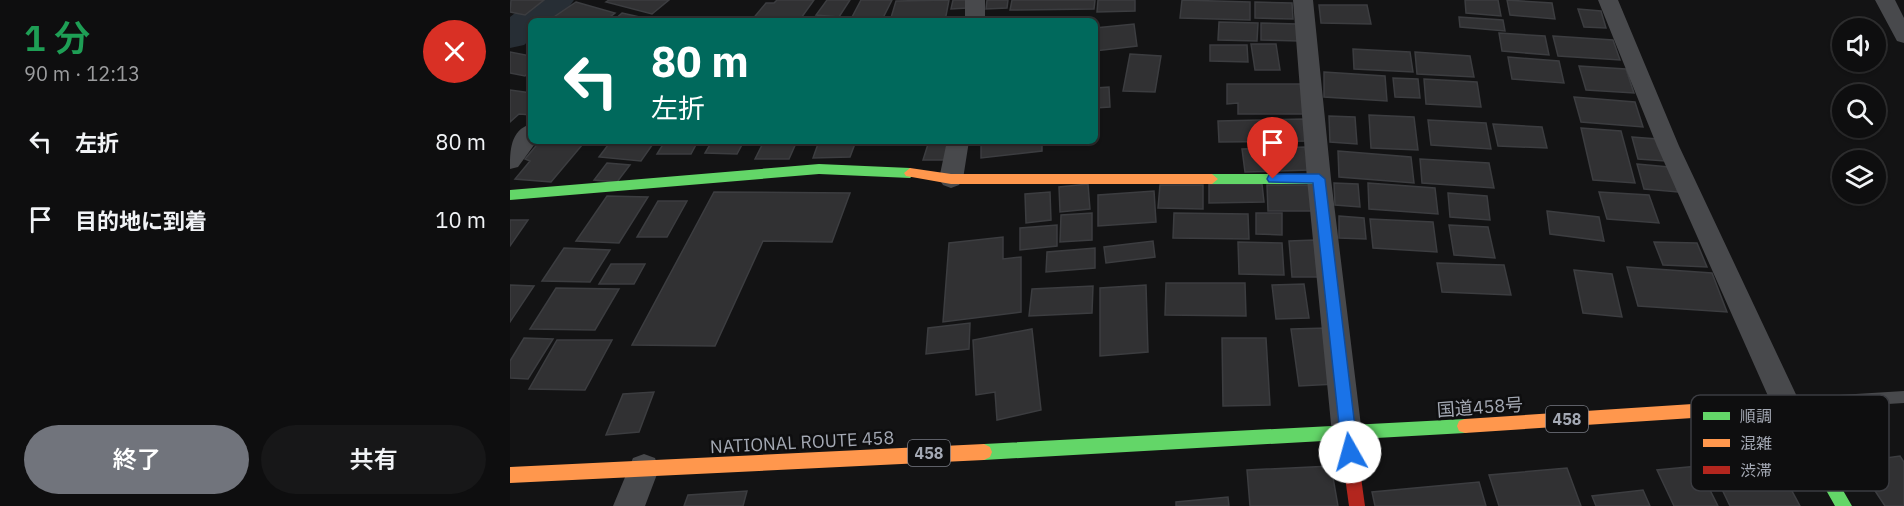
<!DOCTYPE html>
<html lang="ja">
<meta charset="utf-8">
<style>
:root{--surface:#0e0e0f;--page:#171718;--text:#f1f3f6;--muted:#9b9c9e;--line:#2e2e2f;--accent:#71747c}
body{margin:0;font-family:"IBM Plex Sans","Noto Sans JP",sans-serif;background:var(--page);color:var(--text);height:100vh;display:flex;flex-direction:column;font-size:22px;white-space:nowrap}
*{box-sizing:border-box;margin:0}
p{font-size:20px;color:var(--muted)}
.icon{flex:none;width:33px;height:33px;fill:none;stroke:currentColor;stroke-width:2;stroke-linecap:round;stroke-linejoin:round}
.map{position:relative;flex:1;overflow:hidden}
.panel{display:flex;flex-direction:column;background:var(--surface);width:510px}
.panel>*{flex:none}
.top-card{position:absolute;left:18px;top:18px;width:570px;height:126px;border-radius:9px;box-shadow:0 2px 4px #0004,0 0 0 2px var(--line);background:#00695c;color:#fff;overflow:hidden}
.fabs{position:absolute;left:1322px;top:18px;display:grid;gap:12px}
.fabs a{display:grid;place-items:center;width:54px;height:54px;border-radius:50%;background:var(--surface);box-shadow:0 2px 4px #0004,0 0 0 2px var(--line);font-size:30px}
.pin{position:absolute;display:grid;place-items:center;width:51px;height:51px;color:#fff;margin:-62px -26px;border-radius:50% 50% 50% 0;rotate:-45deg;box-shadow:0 0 6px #0007}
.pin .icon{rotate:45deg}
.me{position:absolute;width:66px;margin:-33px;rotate:353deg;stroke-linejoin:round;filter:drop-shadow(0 0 4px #0008)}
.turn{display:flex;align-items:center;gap:21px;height:126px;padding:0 24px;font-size:27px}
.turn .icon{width:78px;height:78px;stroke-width:2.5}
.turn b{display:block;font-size:42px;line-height:51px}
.round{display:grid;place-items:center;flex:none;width:63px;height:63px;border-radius:32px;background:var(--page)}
.head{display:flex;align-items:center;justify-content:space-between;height:102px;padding:0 24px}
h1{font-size:36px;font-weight:600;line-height:45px;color:#1e9e55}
.button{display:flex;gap:12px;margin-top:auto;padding:12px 24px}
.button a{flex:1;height:69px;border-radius:36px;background:var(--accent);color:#fff;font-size:24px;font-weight:600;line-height:69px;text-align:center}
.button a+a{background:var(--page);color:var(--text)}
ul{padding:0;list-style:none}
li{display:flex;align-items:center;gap:18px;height:78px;padding:0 24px}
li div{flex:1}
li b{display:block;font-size:22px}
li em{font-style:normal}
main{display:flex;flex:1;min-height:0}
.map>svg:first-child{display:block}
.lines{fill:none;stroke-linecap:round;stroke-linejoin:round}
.river{fill:#272e35;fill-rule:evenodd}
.building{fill:#313133;stroke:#3c3d40;stroke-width:1.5}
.lane{fill:#48494c;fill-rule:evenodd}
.street{fill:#48494c;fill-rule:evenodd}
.fast{fill:#63d668;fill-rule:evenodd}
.slow{fill:#ff974d;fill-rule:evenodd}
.jam{fill:#b3261e;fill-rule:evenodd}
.route{fill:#1a73e8;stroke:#114b97;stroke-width:1.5}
.labels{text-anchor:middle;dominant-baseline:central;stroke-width:5;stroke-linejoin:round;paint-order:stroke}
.shield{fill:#0e0e0f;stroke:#777a82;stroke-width:1.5}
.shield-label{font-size:16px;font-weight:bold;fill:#a4a9b4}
.street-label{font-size:18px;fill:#a4a9b4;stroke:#0e0e0f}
.key{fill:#0e0e0f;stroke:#3b3c41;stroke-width:1.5}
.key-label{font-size:16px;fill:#a4a9b4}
</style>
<main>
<section class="panel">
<div class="head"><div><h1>1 分</h1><p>90 m · 12:13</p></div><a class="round" style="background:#d93025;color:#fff"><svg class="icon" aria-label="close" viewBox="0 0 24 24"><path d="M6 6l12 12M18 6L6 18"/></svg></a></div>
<ul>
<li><svg class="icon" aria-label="left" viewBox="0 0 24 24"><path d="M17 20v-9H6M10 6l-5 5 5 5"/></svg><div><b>左折</b></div><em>80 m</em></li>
<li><svg class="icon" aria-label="arrive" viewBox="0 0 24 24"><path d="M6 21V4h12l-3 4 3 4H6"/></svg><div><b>目的地に到着</b></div><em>10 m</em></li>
</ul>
<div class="button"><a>終了</a><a>共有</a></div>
</section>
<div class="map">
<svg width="1394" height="506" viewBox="0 0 1394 506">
<rect width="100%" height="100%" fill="#131314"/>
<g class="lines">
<path class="river" d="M22,0H64C50,20 44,21 21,21V39L14,45L0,48V17Z"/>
</g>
<path class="building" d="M1,0H34L15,15L0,12Z
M99,0H159L142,14L96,2Z
M267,0H304L289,21H241L256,3H264Z
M317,0H340L329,17L306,15Z
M351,0H382L373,18L342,17Z
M439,0L435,21H380L386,1Z
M443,0H459L457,8L441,9Z
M477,0H498L497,8L476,9Z
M502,0H585L584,9L500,10Z
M588,0H625V11L587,12Z
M672,0L740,2V20L670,18Z
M955,0H988L991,16L956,13Z
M997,0L1042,3L1045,19L1000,15Z
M66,2L105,13L95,21H38Z
M745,2L782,3L783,19L745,18Z
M809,5H857L861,24L811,23Z
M1068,9L1091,11L1096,28L1074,27Z
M112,13L139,19L136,21H103Z
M949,17L993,20L995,31L950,27Z
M709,22L748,23L747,41L708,40Z
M751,23L788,24L789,41L751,40Z
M624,24L627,46L585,51V28Z
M989,33L1035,36L1039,55L992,51Z
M1043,36L1103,40L1110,60L1048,56Z
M741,44H766L770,70H745Z
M700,45H737L738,62L700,61Z
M843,49L900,52L903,72L844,69Z
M0,52L21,56V70L15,76L0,73Z
M905,52L960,56L964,77L907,74Z
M620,54L651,56L645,92L613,91Z
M998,57L1049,61L1054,83L1002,79Z
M1069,66L1116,69L1124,93L1076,90Z
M814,72L875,76L877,101L814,97Z
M883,78L908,79L910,98L885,97Z
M914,79L967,82L971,107L916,104Z
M717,84H793L796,114H728V103L717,104Z
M599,87L600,107L585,108V88Z
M0,90L21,93V115L9,114L0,122Z
M1064,97L1125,102L1133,127L1071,122Z
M859,115L904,117L908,150L861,148Z
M819,116L845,117L847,144L820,142Z
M794,119L798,141L709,142L708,121Z
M918,120L976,123L981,149L921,145Z
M983,124L1032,127L1037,148L988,146Z
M1071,128L1111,131L1125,183L1083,180Z
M1122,137L1148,139L1155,161L1128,159Z
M30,141L73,144L41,182L5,179L20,161L15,159Z
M101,141H145L131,161L89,157Z
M155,141H188L181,154H147Z
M202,141H234L227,154L195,153Z
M254,141H287L279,159H245Z
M309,141H346L340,157L303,158Z
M359,141H415L414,145H357Z
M419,141H442L436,160H413Z
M471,141H532V151L471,158Z
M795,147L799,170L735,172L732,149Z
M828,151L901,157L904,183L829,177Z
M910,159L979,163L984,188L912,183Z
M97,163L120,165L107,182L84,180Z
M1127,164L1159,167L1168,192L1134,189Z
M824,183L848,184L850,207L825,205Z
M858,183L925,188L928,214L859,209Z
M578,184L580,209L550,212L549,187Z
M699,184H752L754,202L699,203Z
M650,185H693V209L648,208Z
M757,185H802L804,211H758Z
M644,191L646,222L588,226V195Z
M204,192L340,193L322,242L253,241L205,346L122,345Z
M540,192L541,220L516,223L515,194Z
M1089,192L1139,195L1149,223L1097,219Z
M938,193L977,196L980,220L940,217Z
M97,196L138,197L109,243L66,241Z
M148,201H177L157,237H127Z
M1037,211L1089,217L1094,241L1040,234Z
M582,213V240L550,242L551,215Z
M664,213L738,214L739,239L663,238Z
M746,213H772V235L746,234Z
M829,216L854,218L856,239L829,238Z
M860,219L923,222L927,252L863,248Z
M0,220H18L0,246Z
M547,225V246L510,250V228Z
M939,225L978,227L985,258L944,255Z
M493,237V259L511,257V312L433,322L439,243Z
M804,240L808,277H782L779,241Z
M643,241L645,257L596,263L594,247Z
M728,242L772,243L774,275L729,274Z
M1144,242L1187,243L1197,267L1153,265Z
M54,248L100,250L80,282L32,281Z
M585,248V268L536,272L537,252Z
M927,263L994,265L1001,295L932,292Z
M101,264H135L124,284H89Z
M1117,267L1202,273L1217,312L1128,306Z
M1064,270L1102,274L1112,317L1073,313Z
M656,283H735L736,316L655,315Z
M794,284L799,318L766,319L762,285Z
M0,285L24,286L0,322Z
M636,285L638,352L590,356V288Z
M583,286L582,313L519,316L522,289Z
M46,288L109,289L85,330L20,329Z
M460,323L459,349L416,354L418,328Z
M817,328L826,384L789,386L781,329Z
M522,329L531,410L487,420L485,392L466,395L463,340Z
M14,338L43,339L18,379L0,378V361Z
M712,338H756L760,405L713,406Z
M47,340H102L75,390L19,389Z
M144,392L129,432L96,435L113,394Z
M1390,456L1394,462V506H1375L1346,462Z
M821,466L828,506H740L737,470Z
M1188,466L1208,506H1164L1147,470Z
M1057,468L1071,506H989L979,475Z
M1274,476L1290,506H1220L1207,479Z
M969,482L976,506H865L862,492Z
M1133,490L1140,506H1086L1082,496Z
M237,491L233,506H174L178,495Z
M718,497L719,506H666V502Z"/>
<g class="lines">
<path class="lane" d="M1394,391V403L1281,410L1276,408L1274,404L1276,400L1281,398Z"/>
<path class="street" d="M455,0H475V21H455Z
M783,0H803L821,179L852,434L848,444L837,448L826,444L822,434L797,179Z
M1088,0H1108L1169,146L1291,405L1286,414L1276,418L1266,414L1147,146Z
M1365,0H1385L1394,18V43L1387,41Z
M21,124V141H27L8,167L0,169C0,151 0,130 21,124Z
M437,141H459L453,179L449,185L441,188L433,185L429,179Z
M134,454L145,458L149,469L135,506H103L123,458Z"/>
<path class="fast" d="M309,164L400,168L406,173L400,178L309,174L0,200V190Z
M702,174H809L815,179L809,184H702L696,179Z
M1276,398L1281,400L1342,506H1325L1272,412L1198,417L1192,415L1190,410L1192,405L1198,403Z
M955,419L961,421L963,426L961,431L955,433L474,460L468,457L466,452L468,447L474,444Z"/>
<path class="slow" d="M400,168L441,174H702L708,179L702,184H441L396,176L394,173Z
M1198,403L1204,405L1206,410L1204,415L1198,417L955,433L949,431L947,426L949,421L955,419Z
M474,444L480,447L482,452L480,457L474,460L0,483V467Z"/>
<path class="jam" d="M837,427L843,429L845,434L855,506H839L829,434L831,429Z"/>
</g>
<path class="route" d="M763,174H809L815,179L848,452L845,458L840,460L834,458L832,452L803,183L759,182L757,179L759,175Z"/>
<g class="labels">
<g class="shield">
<rect x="1036" y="406" width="42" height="26" rx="4.5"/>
<rect x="398" y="440" width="42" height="26" rx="4.5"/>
</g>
<g class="shield-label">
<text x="1057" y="419">458</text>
<text x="419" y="453">458</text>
</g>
<g class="street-label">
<text transform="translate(970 407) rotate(-4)">国道458号</text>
<text transform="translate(292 442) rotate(-3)">NATIONAL ROUTE 458</text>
</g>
</g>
<rect x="1181" y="395" width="198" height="96" rx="9" class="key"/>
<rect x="1193" y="412" width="27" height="8" fill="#63d668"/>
<rect x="1193" y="439" width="27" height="8" fill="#ff974d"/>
<rect x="1193" y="466" width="27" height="8" fill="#b3261e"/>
<g class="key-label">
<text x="1230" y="422">順調</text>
<text x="1230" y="449">混雑</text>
<text x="1230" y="476">渋滞</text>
</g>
</svg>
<div class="fabs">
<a><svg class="icon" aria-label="sound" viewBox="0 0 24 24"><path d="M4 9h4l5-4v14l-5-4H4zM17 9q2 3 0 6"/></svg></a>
<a><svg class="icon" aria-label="search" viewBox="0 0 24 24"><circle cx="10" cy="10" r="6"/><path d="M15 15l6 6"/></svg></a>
<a><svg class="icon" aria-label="layers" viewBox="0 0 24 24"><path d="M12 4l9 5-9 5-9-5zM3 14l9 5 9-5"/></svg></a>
</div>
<div class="pin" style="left:763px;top:179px;background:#d93025"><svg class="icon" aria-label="arrive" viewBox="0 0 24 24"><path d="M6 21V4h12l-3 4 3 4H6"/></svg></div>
<svg class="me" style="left:840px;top:452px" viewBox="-20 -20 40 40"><circle r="19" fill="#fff"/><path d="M0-13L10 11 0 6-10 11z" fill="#1a73e8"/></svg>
<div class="top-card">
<div class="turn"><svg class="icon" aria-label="left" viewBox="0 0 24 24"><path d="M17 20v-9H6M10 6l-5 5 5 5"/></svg><div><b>80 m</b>左折</div></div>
</div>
</div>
</main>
